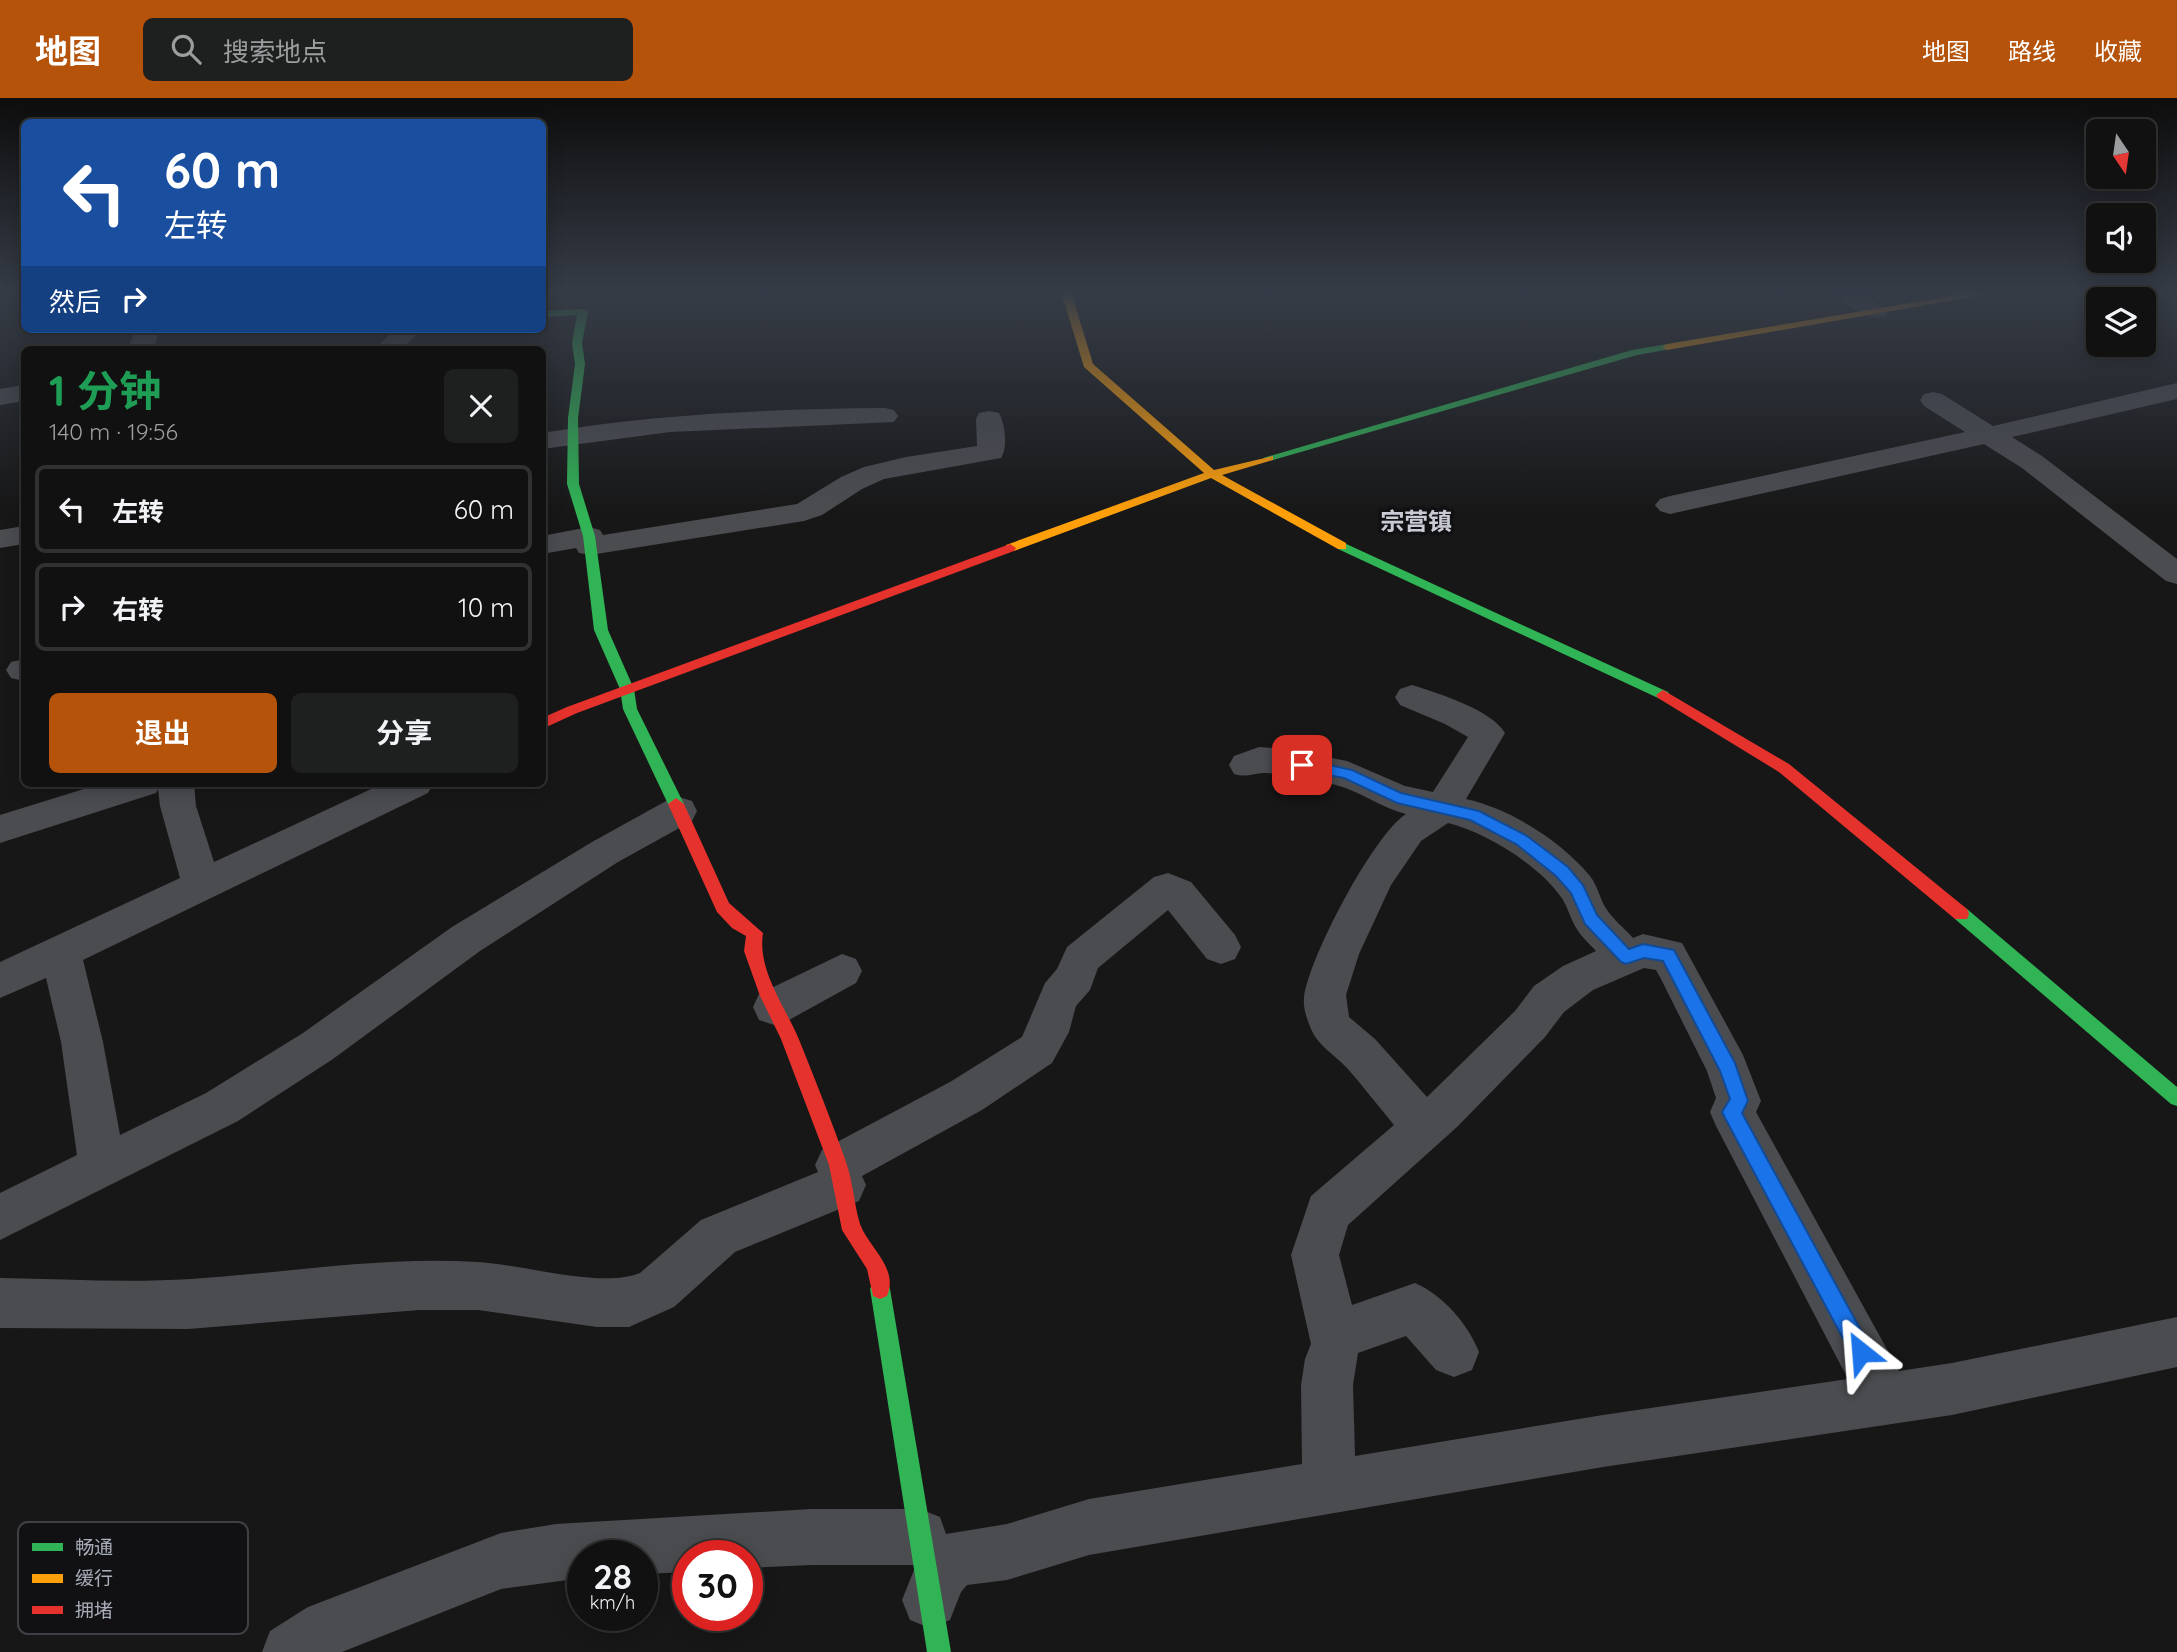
<!DOCTYPE html>
<html lang="zh">
<meta charset="utf-8">
<style>
:root{--surface:#111;--page:#1e1f1f;--text:#f1f3f6;--muted:#9c9d9f;--line:#303131;--accent:#b45309}
body{margin:0;font-family:Quicksand,"Noto Sans SC",sans-serif;background:var(--page);color:var(--text);height:100vh;display:flex;flex-direction:column;font-size:26px;white-space:nowrap}
*{box-sizing:border-box;margin:0}
p{font-size:23px;color:var(--muted)}
.icon{flex:none;width:38px;height:38px;fill:none;stroke:currentColor;stroke-width:2;stroke-linecap:round;stroke-linejoin:round}
.map{position:relative;flex:1;overflow:hidden}
.details{position:absolute;left:21px;top:248px;width:525px;height:441px;display:flex;flex-direction:column;background:var(--surface);border-radius:10px;box-shadow:0 4px 18px #0003,0 0 0 2px var(--line)}
.details>*{flex:none}
.guide{position:absolute;left:21px;top:21px;width:525px;height:214px;border-radius:10px;box-shadow:0 4px 18px #0003,0 0 0 2px var(--line);background:#1a4fa0;color:#fff;overflow:hidden}
.needle{width:46px;rotate:167deg}
.fabs{position:absolute;left:2086px;top:21px;display:grid;gap:14px}
.fabs a{display:grid;place-items:center;width:70px;height:70px;border-radius:10px;background:var(--surface);box-shadow:0 4px 18px #0003,0 0 0 2px var(--line);font-size:35px}
.speed{position:absolute;left:567px;top:1442px;display:flex;gap:14px;font-size:35px;font-weight:700;text-align:center}
.speed>*{display:grid;place-content:center;width:91px;height:91px;border-radius:50%;background:var(--surface);box-shadow:0 4px 18px #0003,0 0 0 2px var(--line);line-height:1}
.speed small{font-size:18px;font-weight:400}
.speed .limit{border:10px solid #d22;background:#fff;color:#111}
.pin{position:absolute;display:grid;place-items:center;width:60px;height:60px;color:#fff;margin:-30px;border-radius:14px;box-shadow:0 4px 10px #0006}
.me{position:absolute;width:77px;margin:-38px;rotate:332deg;stroke-linejoin:round;filter:drop-shadow(0 0 5px #0008)}
.turn{display:flex;align-items:center;gap:24px;height:147px;padding:0 28px;font-size:32px}
.turn .icon{width:91px;height:91px;stroke-width:2.5}
.turn b{display:block;font-size:49px;line-height:60px}
.then{display:flex;align-items:center;height:66px;padding:0 28px;background:#0003;gap:14px;font-size:26px}
.round{display:grid;place-items:center;flex:none;width:74px;height:74px;border-radius:10px;background:var(--page)}
.headline{display:flex;align-items:center;justify-content:space-between;height:119px;padding:0 28px}
h1{font-size:42px;font-weight:700;line-height:52px;color:#1e9e55}
.button{display:flex;gap:14px;margin-top:auto;padding:14px 28px}
.button a{flex:1;height:80px;border-radius:10px;background:var(--accent);color:#fff;font-size:28px;font-weight:700;line-height:80px;text-align:center}
.button a+a{background:var(--page);color:var(--text)}
ul{padding:0;list-style:none}
li{display:flex;align-items:center;gap:21px;height:88px;margin:0 14px 10px;padding:0 14px;border:4px solid var(--line);border-radius:10px}
li div{flex:1}
li b{display:block;font-size:26px}
li em{font-style:normal}
header{display:flex;align-items:center;gap:42px;box-sizing:border-box;height:98px;padding:0 35px;background:var(--accent);color:#fff}
header strong{font-size:33px}
nav{display:flex;gap:38px;margin-inline-start:auto;font-size:24px}
.search{width:490px;height:63px;background:var(--page);display:flex;align-items:center;gap:18px;box-sizing:border-box;padding:0 24px;border-radius:10px;color:var(--muted);font-size:26px}
.map>svg:first-child{display:block}
.lines{fill:none;stroke-linecap:round;stroke-linejoin:round}
.street{fill:#4b4c50;fill-rule:evenodd}
.fast{fill:#30b455;fill-rule:evenodd}
.slow{fill:#ff9f0a;fill-rule:evenodd}
.jam{fill:#e5322d;fill-rule:evenodd}
.route{fill:#1a73e8;stroke:#114b97;stroke-width:2}
.labels{text-anchor:middle;dominant-baseline:central;stroke-width:7;stroke-linejoin:round;paint-order:stroke}
.far-district-label{font-size:24px;font-weight:bold;fill:#c9ccd4;stroke:#111113}
.key{fill:#111113;stroke:#3e4045;stroke-width:2}
.key-label{font-size:19px;fill:#a8adb8}
</style>
<header>
<strong>地图</strong>
<div class="search"><svg class="icon" aria-label="search" viewBox="0 0 24 24"><circle cx="10" cy="10" r="6"/><path d="M15 15l6 6"/></svg>搜索地点</div>
<nav><a>地图</a><a>路线</a><a>收藏</a></nav>
</header>
<div class="map">
<svg width="2177" height="1554" viewBox="0 0 2177 1554">
<rect width="100%" height="100%" fill="#171717"/>
<g class="lines">
<path class="street" d="M1837,197H1866L1888,214L1885,219C1869,223 1847,210 1837,197Z
M136,231H160L153,252H127Z
M396,231H423L401,252H373Z
M2177,285V301L2012,339L2042,358L2177,461V486L2166,483L2022,370L1984,346L1670,416L1660,413L1655,407L1660,401L1670,398L1965,334L1924,308L1920,302L1924,296L1933,294L1942,296L1993,328Z
M24,287V303L0,307V291Z
M885,310L894,312L898,318L894,324L670,334L542,351V335C656,316 770,311 885,310Z
M989,313L999,315C1005,325 1008,350 1001,360L884,381L862,391L822,417L804,423L590,457L579,455L576,450L542,456V438L589,429L600,432L603,437L797,406L841,379L864,369L906,359L977,348L976,321L979,315Z
M24,428V446L0,450V432Z
M24,561V583L11,580L6,572L11,564Z
M1412,587C1438,595 1492,612 1505,635L1466,701C1511,711 1561,743 1590,778C1598,788 1600,802 1607,812C1614,822 1625,831 1633,840L1643,836L1682,845L1743,957L1761,1003L1756,1014L1899,1273L1952,1265L2177,1219V1269L1952,1317L1603,1369L1089,1457L1007,1482L967,1487L961,1494L950,1522L930,1530L910,1522L902,1502L916,1467H811L747,1470V1458H688V1474L642,1476V1458H583V1480L501,1491L342,1554H262L270,1533L308,1509L501,1435L556,1426L811,1411H920L940,1419L946,1436L1007,1426L1089,1401L1302,1366L1301,1287L1305,1261L1311,1246L1291,1157L1311,1098L1394,1027C1378,1008 1363,988 1347,970C1334,956 1318,948 1311,931C1307,921 1303,911 1304,900C1308,861 1374,736 1406,716C1381,710 1360,693 1336,687C1314,681 1289,676 1266,675C1253,675 1247,680 1234,676L1229,667L1234,658L1259,649L1285,651L1347,663L1405,688L1433,694L1468,639L1445,626L1400,607L1395,599L1400,591ZM1448,725C1485,734 1539,767 1561,799C1567,807 1570,819 1575,828C1580,838 1589,845 1596,853L1563,868L1534,888L1515,913L1427,999L1375,941L1349,919L1346,897L1359,856L1391,787L1421,743ZM1644,870L1656,872L1661,881L1707,973L1716,1000L1710,1014L1716,1028L1848,1281L1603,1317L1355,1358L1353,1287L1358,1255L1406,1238L1436,1272L1454,1279L1472,1272L1479,1254C1468,1226 1443,1197 1415,1185L1352,1207L1339,1157L1348,1127L1457,1029L1545,939L1564,914L1593,892Z
M100,686H194L196,708L214,764L382,686H433L428,695L83,862L103,944L120,1037L206,995L303,935L452,829L592,744L666,703L679,699L692,703L697,713L692,723L618,764L480,853L333,961L238,1023L0,1142V1095L77,1057L61,944L46,880L0,900V864L180,780L160,708L158,691L156,695L0,745V717Z
M1168,775L1191,784L1235,837L1241,849L1235,861L1221,866L1207,861L1168,812L1098,870L1090,892L1076,908L1069,934L1052,965L982,1012L862,1078L866,1087L859,1103L735,1154L674,1209L629,1229H597L478,1212H419L188,1231L0,1230V1180C63,1181 128,1185 191,1181C286,1175 382,1158 477,1164C521,1166 601,1191 640,1175L701,1122L818,1074L815,1067L822,1052L950,984L1022,939L1045,885L1057,871L1067,849L1154,779Z
M842,856L856,861L862,873L856,885L789,922L774,927L759,922L753,909L759,896Z"/>
<path class="fast" d="M583,211L588,214L582,245L585,266L578,320L579,386L595,438L608,532L634,591L637,611L684,706L676,712L668,706L623,611L620,591L594,532L583,438L567,386L568,320L575,266L572,245L577,217L542,219V213Z
M1667,246L1671,247V251L1637,257L1273,362L1263,360L1632,252Z
M1342,444L1668,594L1670,597L1663,602L1658,600L1338,451L1336,448Z
M1961,809L1967,811L2177,989V1008L2171,1006L1955,821L1953,816L1955,811Z
M880,1181L887,1184L890,1191L951,1554H927L870,1191L873,1184Z"/>
<path class="slow" d="M1062,197H1072L1093,266L1214,372L1273,358V362L1222,377L1346,445V451H1338L1211,380L1014,453H1006V447L1204,375L1084,269Z
M1958,197H1983L1667,252L1662,249L1667,246Z"/>
<path class="jam" d="M1010,446L1016,450L1014,453L577,615L542,631V620L567,609Z
M1663,592L1789,666L1967,811L1969,816L1967,821H1955L1779,674L1658,600L1656,597Z
M676,700L684,706L729,805L763,835C757,873 786,909 800,944C816,984 832,1024 846,1064C853,1084 854,1106 860,1126C869,1150 899,1170 887,1198L880,1201L873,1198L867,1171L842,1132L829,1067L781,941L760,898L744,853L746,838L732,830L717,814L668,706Z"/>
</g>
<linearGradient id="sky" x2="0" y2="1"><stop stop-color="#0d0d0d"/><stop offset="0.47" stop-color="#363c47"/><stop offset="1" stop-color="#363c47" stop-opacity="0"/></linearGradient>
<rect width="2177" height="415" fill="url(#sky)"/>
<path class="route" d="M1302,661L1352,672L1401,695L1479,713L1527,738L1568,769L1583,787L1597,817L1629,851L1643,846L1674,852L1735,965L1748,1003L1742,1015L1869,1247L1872,1254L1869,1261L1861,1265L1854,1261L1725,1020L1722,1014L1730,1001L1720,973L1663,863L1644,860L1626,866L1621,864L1585,826L1571,795L1556,778L1516,746L1470,722L1397,705L1344,680L1297,671L1294,667Z"/>
<g class="labels">
<g class="far-district-label">
<text x="1416" y="423">宗营镇</text>
</g>
</g>
<rect x="18" y="1424" width="230" height="112" rx="10" class="key"/>
<rect x="32" y="1445" width="31" height="8" fill="#30b455"/>
<rect x="32" y="1476" width="31" height="9" fill="#ff9f0a"/>
<rect x="32" y="1508" width="31" height="8" fill="#e5322d"/>
<g class="key-label">
<text x="75" y="1456">畅通</text>
<text x="75" y="1487">缓行</text>
<text x="75" y="1519">拥堵</text>
</g>
</svg>
<div class="fabs">
<a><svg class="needle" viewBox="-14 -14 28 28"><path d="M0-13l5 13h-10z" fill="#e53935"/><path d="M0 13l5-13h-10z" fill="#9c9d9f"/></svg></a>
<a><svg class="icon" aria-label="sound" viewBox="0 0 24 24"><path d="M4 9h4l5-4v14l-5-4H4zM17 9q2 3 0 6"/></svg></a>
<a><svg class="icon" aria-label="layers" viewBox="0 0 24 24"><path d="M12 4l9 5-9 5-9-5zM3 14l9 5 9-5"/></svg></a>
</div>
<div class="speed"><div>28<small>km/h</small></div><div class="limit">30</div></div>
<div class="pin" style="left:1302px;top:667px;background:#d93025"><svg class="icon" aria-label="arrive" viewBox="0 0 24 24"><path d="M6 21V4h12l-3 4 3 4H6"/></svg></div>
<svg class="me" style="left:1861px;top:1254px" viewBox="-20 -20 40 40"><path d="M0-17L14 15 0 8-14 15z" fill="#1a73e8" stroke="#fff" stroke-width="4"/></svg>
<div class="guide">
<div class="turn"><svg class="icon" aria-label="left" viewBox="0 0 24 24"><path d="M17 20v-9H6M10 6l-5 5 5 5"/></svg><div><b>60 m</b>左转</div></div>
<div class="then">然后<svg class="icon" aria-label="right" viewBox="0 0 24 24"><path d="M7 20v-9h11M14 6l5 5-5 5"/></svg></div>
</div>
<section class="details">
<div class="headline"><div><h1>1 分钟</h1><p>140 m · 19:56</p></div><a class="round"><svg class="icon" aria-label="close" viewBox="0 0 24 24"><path d="M6 6l12 12M18 6L6 18"/></svg></a></div>
<ul>
<li><svg class="icon" aria-label="left" viewBox="0 0 24 24"><path d="M17 20v-9H6M10 6l-5 5 5 5"/></svg><div><b>左转</b></div><em>60 m</em></li>
<li><svg class="icon" aria-label="right" viewBox="0 0 24 24"><path d="M7 20v-9h11M14 6l5 5-5 5"/></svg><div><b>右转</b></div><em>10 m</em></li>
</ul>
<div class="button"><a>退出</a><a>分享</a></div>
</section>
</div>
